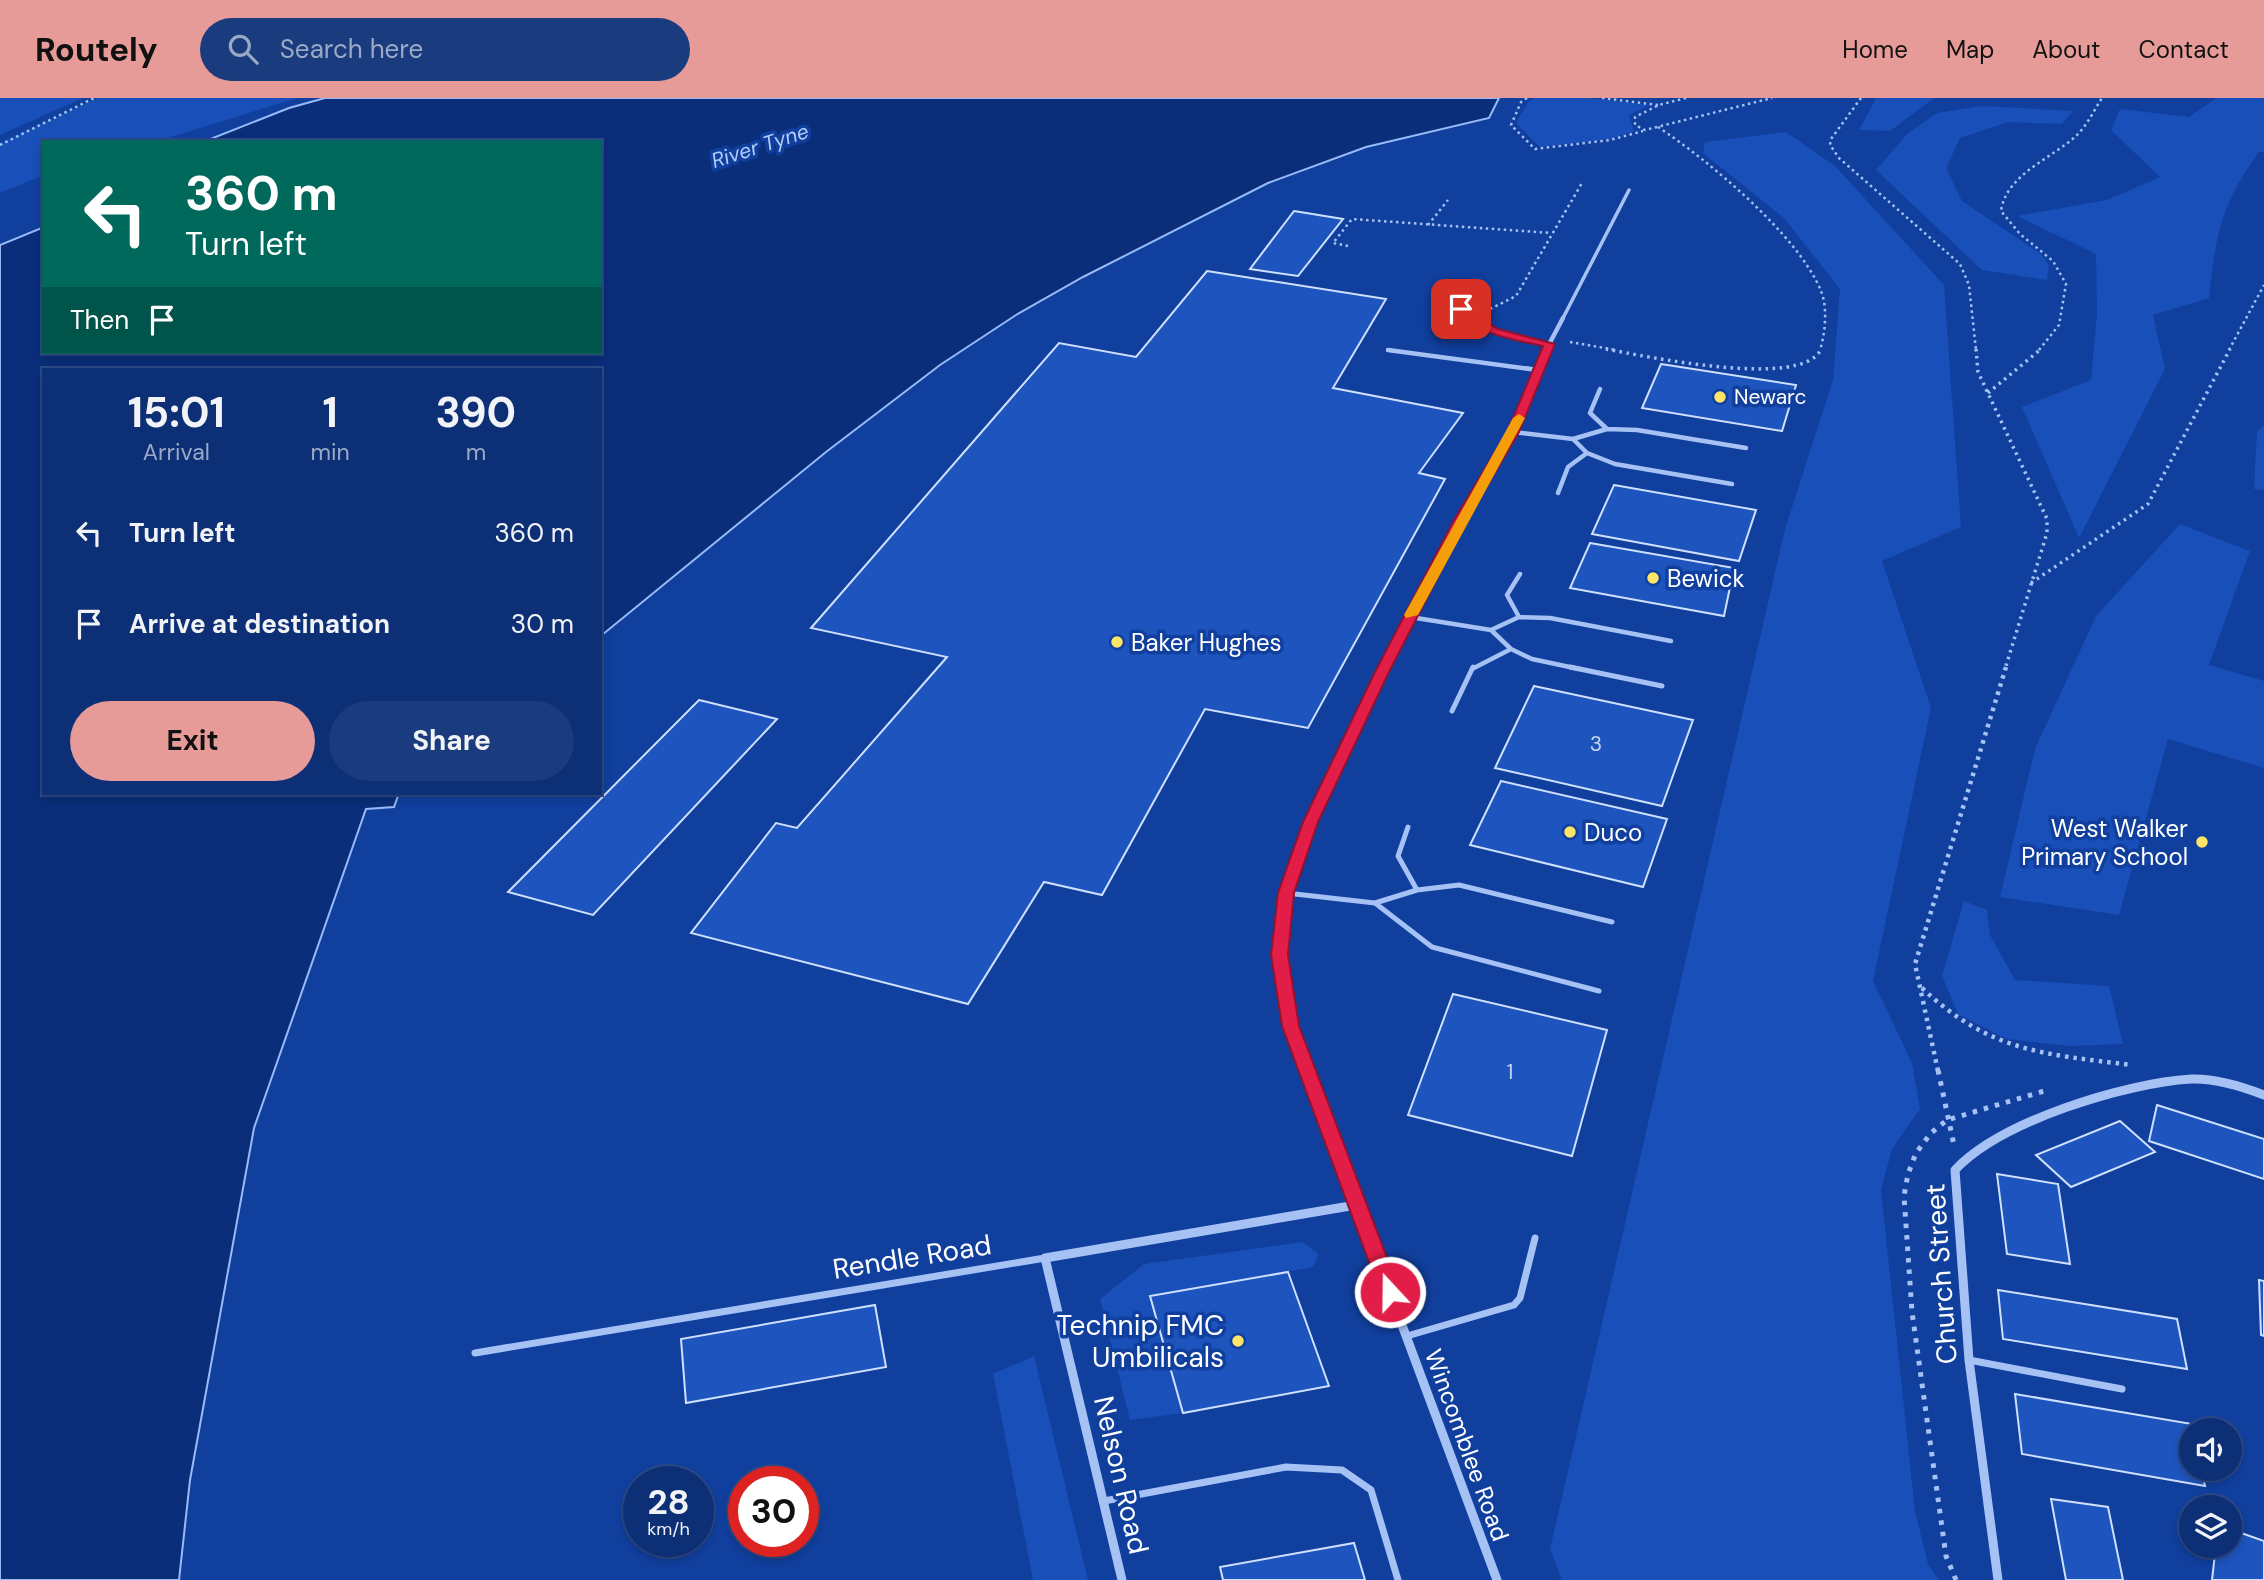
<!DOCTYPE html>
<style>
:root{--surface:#0c2f76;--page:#1a3b7e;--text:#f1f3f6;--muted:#9aa9c5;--line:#2c4a88;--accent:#e69b98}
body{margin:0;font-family:"DM Sans",sans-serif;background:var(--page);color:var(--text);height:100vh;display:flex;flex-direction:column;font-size:26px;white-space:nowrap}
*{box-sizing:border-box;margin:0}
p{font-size:23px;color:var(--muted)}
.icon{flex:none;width:38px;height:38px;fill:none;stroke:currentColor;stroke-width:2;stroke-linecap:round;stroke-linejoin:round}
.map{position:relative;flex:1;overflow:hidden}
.drawer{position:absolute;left:42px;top:270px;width:560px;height:427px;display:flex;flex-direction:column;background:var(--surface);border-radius:0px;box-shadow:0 4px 10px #0003,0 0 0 2px var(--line)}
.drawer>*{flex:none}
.top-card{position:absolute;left:42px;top:42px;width:560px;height:214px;border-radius:0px;box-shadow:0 4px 10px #0003,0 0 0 2px var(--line);background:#00695c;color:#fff;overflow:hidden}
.fabs{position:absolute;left:2179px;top:1320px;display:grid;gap:14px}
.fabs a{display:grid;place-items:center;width:63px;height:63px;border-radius:50%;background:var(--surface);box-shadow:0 4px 10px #0003,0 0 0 2px var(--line);font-size:35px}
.speed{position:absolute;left:623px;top:1368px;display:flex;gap:14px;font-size:35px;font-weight:700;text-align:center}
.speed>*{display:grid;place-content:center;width:91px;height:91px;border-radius:50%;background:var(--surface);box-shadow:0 4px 10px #0003,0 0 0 2px var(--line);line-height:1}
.speed small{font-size:18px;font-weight:400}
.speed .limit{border:10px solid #d22;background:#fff;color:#111}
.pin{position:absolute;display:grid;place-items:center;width:60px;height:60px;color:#fff;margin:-30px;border-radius:14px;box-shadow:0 4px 10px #0006}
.me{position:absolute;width:77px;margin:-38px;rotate:339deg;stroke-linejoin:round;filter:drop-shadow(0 0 5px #0008)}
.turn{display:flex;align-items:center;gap:24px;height:147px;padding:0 28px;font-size:32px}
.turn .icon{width:91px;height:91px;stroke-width:2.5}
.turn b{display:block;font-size:49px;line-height:60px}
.then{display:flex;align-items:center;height:66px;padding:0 28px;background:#0003;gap:14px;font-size:26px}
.eta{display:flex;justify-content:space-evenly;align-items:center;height:119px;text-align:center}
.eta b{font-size:42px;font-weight:700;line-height:49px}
.button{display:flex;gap:14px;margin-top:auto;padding:14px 28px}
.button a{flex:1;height:80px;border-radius:42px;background:var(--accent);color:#111;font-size:28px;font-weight:700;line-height:80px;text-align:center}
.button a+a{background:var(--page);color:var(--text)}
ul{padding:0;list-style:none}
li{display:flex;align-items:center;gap:21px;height:91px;padding:0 28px}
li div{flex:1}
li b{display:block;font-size:26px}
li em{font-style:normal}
header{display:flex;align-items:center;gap:42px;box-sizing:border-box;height:98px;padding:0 35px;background:var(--accent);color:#111}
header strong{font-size:33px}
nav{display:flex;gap:38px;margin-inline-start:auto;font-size:24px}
.search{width:490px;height:63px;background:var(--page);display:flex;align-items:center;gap:18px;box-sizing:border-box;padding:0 24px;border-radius:38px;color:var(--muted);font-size:26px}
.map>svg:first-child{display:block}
.green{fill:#184fb9}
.water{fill:#0a2e7a;stroke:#98bbf8;stroke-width:2}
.building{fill:#1e54bd;stroke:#cfe0fe;stroke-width:2}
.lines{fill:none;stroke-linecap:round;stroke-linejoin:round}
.path-far3{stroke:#a6c2f5;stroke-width:2.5;stroke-dasharray:2.5 3.5;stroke-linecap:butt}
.path-far2{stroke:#a6c2f5;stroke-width:3.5;stroke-dasharray:2.5 4.5;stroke-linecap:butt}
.path-far1{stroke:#a6c2f5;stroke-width:4.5;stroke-dasharray:3.5 5;stroke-linecap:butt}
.path{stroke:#a6c2f5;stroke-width:5;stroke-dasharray:4.5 7;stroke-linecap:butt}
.service-far3{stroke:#a6c2f5;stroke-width:3.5}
.service-far2{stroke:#a6c2f5;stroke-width:4.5}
.service-far1{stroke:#a6c2f5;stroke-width:5}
.service{stroke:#a6c2f5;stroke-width:7}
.minor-far3{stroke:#a6c2f5;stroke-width:4.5}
.minor-far2{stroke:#a6c2f5;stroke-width:5}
.minor-far1{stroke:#a6c2f5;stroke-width:7}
.minor{stroke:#a6c2f5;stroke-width:9}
.route{fill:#e11d48;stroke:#92132f;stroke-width:2}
.slow{fill:#f59e0b}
.poi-dot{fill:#ffe46a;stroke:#103f9e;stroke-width:2.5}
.labels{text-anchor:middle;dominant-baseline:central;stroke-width:7;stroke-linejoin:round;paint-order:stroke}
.far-water-label{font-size:21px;font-style:italic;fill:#b3cdfb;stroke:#103f9e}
.far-poi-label{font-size:21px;fill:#fff;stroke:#103f9e;text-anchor:start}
.number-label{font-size:21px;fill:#c7d4ee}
.poi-label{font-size:24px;fill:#fff;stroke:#103f9e;text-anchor:start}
.street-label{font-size:24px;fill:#fff;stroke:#103f9e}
.near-street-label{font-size:28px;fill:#fff;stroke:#103f9e}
.near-poi-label{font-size:28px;fill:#fff;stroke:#103f9e;text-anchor:end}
</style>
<header>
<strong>Routely</strong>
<div class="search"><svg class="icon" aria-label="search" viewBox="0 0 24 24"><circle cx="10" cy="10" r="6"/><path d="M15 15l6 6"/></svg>Search here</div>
<nav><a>Home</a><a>Map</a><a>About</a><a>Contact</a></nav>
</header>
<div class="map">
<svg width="2264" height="1482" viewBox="0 0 2264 1482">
<rect width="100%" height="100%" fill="#103f9e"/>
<path class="green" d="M0,0H83L0,37Z
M98,0H297L155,44H44V77L0,95V45Z
M1535,0H1587L1650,7L1629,17L1634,33L1610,41L1540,49L1516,25L1528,4Z
M1876,0H1934L1890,33L1859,32Z
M2216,0H2264V54H2259C2221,106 2216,136 2209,200L2153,217L2165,271L2079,440L2022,309L2091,282L2097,216L2096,156L2017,118L2107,102L2160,79L2111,32L2120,11L2189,19Z
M1982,8L2073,13L2062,26L2008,24L1960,40L1946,70L1962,103L2041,156L2049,167L2047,182L1982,172L1876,72L1907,36L1937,15Z
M1786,34L1835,68L1944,187L1961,429L1882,463L1931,610L1873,883L1912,965L1920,1011L1892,1051L1881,1092L1915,1413L1928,1466L1939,1482H1562L1550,1451L1785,431L1833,282L1840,191L1784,120L1703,55L1705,44Z
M2264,327V392L2254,391L2257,333Z
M2180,426L2250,453L2209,567L2264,583V670L2168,641L2119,817L2000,799L2035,651L2096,518Z
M1964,803L1987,812L1990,837L2015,882L2109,888L2123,946L2070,948L2006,941L1958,916L1942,878Z
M1302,1144L1319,1156L1313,1169L1150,1198L1183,1315L1130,1322L1100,1201L1144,1166Z
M1034,1258L1088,1482H1033L993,1276Z"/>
<path class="water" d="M325,0H1499L1489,20L1366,49L1268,85L1083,179L1016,217L940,267L826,354L602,537L600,271H44V695H399L394,709L366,711L254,1030L190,1382L179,1482H0V147L44,129V254H600V44H203L289,10Z"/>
<path class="building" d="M1294,113L1343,121L1298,178L1250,171Z
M1207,173L1386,201L1333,290L1463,315L1419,375L1445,381L1308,630L1205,611L1102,797L1044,784L968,906L691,835L776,725L797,730L947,559L811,530L1059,245L1136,259Z
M1661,266L1796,287L1782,333L1642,310Z
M1614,387L1756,412L1739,463L1592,436Z
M1590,445L1734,470L1724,518L1570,490Z
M1534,588L1693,622L1662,708L1495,670Z
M699,602L777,621L593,817L508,794Z
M1501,683L1667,721L1643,789L1470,747Z
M1453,896L1607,932L1572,1058L1408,1017Z
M2157,1007L2264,1041V1081L2149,1043Z
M2120,1023L2155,1054L2071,1089L2036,1057Z
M1997,1076L2058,1086L2070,1166L2007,1156Z
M1288,1174L1329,1288L1183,1315L1150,1198Z
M2259,1182L2264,1183V1238L2261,1237Z
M1998,1192L2177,1221L2187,1271L2003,1241Z
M875,1207L886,1269L686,1305L681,1241Z
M2015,1296L2192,1326L2191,1370H2201L2205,1388L2022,1356Z
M2051,1401L2108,1409L2123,1482H2066Z
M2230,1431L2264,1443V1482H2212L2216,1447H2230Z
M1354,1445L1365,1482H1223L1220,1469Z"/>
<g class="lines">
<path class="path-far3" d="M1527,0L1521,4L1511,27L1535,51L1610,42L1643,33
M1602,0L1658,7
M1686,0L1659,7L1635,19V27L1645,32L1772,0
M1861,0L1831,41L1830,47L1839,60L1960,166L1969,187L1976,252
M1658,29C1708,62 1799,138 1821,193C1828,210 1825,236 1820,252
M0,47L94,0
M1428,127L1448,102
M1348,148L1333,145L1352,121L1551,135
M1490,211L1516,198L1582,85
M1570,244L1616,252
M2039,252L2059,227L2066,186L2053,163L2020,136L2001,113C2006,76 2053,60 2077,37C2088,26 2094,12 2102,0
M2229,252L2264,187"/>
<path class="path-far2" d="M1606,251C1644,258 1803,292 1821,251
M1976,251L1978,274L2047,421V435L2005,571
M1988,295L2041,251
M2031,485L2148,406L2230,251"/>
<path class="path-far1" d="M1922,890C1990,954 2043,956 2132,967
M1938,973L1915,866L2006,569"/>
<path class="path" d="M1938,972L1954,1047
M1956,1482L1946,1458L1912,1214L1904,1098L1908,1076L1916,1055L1931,1035L1947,1022L2044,993"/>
<path class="service-far3" d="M1459,198C1471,237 1514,241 1549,246
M1563,220L1629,92
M1388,252H1391"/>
<path class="service-far2" d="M1388,252L1538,272
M1600,291L1590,315L1607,331
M1513,334L1573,341L1587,355L1615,366L1732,386
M1573,341L1607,331L1637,332L1746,350
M1558,395L1568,369L1587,355
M1410,519L1491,532L1511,551L1532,561L1579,571
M1519,519L1507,497L1520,476
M1491,532L1519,519L1550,520L1671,543
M1472,571L1511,551"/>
<path class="service-far1" d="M1570,569L1662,588
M1452,613L1473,569
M1408,729L1398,758L1417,792
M1286,795L1375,805L1432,849L1599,893
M1375,805L1417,792L1459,787L1612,824"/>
<path class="service" d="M1407,1238L1514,1207L1520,1200L1535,1140
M475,1255L1045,1160
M1969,1262L2122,1291
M1104,1403L1286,1369L1342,1372L1371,1392L1398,1482"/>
<path class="minor-far3" d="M1546,252L1563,220"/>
<path class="minor-far2" d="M1384,571L1460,422L1513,334L1547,251"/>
<path class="minor-far1" d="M1308,973C1294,936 1283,899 1279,859C1272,779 1348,641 1385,569"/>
<path class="minor" d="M1307,972L1497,1482
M1122,1482L1045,1160L1356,1107
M1998,1482L1969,1262L1955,1072C2001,1023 2125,985 2191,981C2216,980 2241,988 2264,997"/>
</g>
<path class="route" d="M1461,208L1498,231L1555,246L1519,334L1467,422L1389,574L1318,724L1294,795L1288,857L1299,928L1400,1194L1397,1200H1383L1380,1194L1282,928L1271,857L1278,795L1303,724L1375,574L1454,422L1507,334L1543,248C1511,241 1477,237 1456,211Z"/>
<path class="slow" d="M1519,316L1525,320L1418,517L1406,520L1404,517L1513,320Z"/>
<g class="poi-dot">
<circle cx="1720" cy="299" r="7"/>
<circle cx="1653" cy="480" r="7"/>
<circle cx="1117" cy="544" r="7"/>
<circle cx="1570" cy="734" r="7"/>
<circle cx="2202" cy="744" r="7"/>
<circle cx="1238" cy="1243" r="7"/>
</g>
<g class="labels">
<g class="far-water-label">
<text transform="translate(760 48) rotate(-18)">River Tyne</text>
</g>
<g class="far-poi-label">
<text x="1734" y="299">Newarc</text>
</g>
<g class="number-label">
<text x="1596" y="646">3</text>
<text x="1510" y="974">1</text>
</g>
<g class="poi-label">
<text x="1667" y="480">Bewick</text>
<text x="1131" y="544">Baker Hughes</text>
<text x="2188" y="730" text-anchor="end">West Walker<tspan x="2188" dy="28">Primary School</tspan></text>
<text x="1584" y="734">Duco</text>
</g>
<g class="street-label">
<text transform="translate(1467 1347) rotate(70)">Wincomblee Road</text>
</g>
<g class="near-street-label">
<text transform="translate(912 1159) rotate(-9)">Rendle Road</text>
<text transform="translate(1941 1176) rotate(-94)">Church Street</text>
<text transform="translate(1121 1377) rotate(77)">Nelson Road</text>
</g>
<g class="near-poi-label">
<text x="1224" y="1227">Technip FMC<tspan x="1224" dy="32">Umbilicals</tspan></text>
</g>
</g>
</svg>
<div class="fabs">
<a><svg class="icon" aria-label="sound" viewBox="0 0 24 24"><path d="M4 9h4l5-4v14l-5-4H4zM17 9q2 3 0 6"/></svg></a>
<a><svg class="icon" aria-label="layers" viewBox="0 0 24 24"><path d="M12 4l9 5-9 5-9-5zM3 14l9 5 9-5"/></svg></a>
</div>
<div class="speed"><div>28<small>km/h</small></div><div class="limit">30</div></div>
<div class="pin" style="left:1461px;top:211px;background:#d93025"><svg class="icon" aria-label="arrive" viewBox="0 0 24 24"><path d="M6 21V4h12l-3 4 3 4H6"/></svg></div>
<svg class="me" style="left:1390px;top:1194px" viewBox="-20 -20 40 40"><circle r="17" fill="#e11d48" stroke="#fff" stroke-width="3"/><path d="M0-11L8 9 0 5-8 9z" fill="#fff"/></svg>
<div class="top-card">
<div class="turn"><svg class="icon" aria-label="left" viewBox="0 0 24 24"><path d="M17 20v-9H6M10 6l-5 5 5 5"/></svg><div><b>360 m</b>Turn left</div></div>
<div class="then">Then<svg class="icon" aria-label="arrive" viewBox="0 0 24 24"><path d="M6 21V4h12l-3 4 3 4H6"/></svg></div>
</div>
<section class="drawer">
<div class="eta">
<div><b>15:01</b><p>Arrival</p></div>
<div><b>1</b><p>min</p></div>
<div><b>390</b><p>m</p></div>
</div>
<ul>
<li><svg class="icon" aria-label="left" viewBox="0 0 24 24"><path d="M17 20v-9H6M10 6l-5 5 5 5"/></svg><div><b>Turn left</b></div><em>360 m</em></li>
<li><svg class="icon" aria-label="arrive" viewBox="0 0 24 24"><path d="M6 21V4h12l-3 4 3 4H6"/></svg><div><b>Arrive at destination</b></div><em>30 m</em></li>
</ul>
<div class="button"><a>Exit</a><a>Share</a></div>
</section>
</div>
